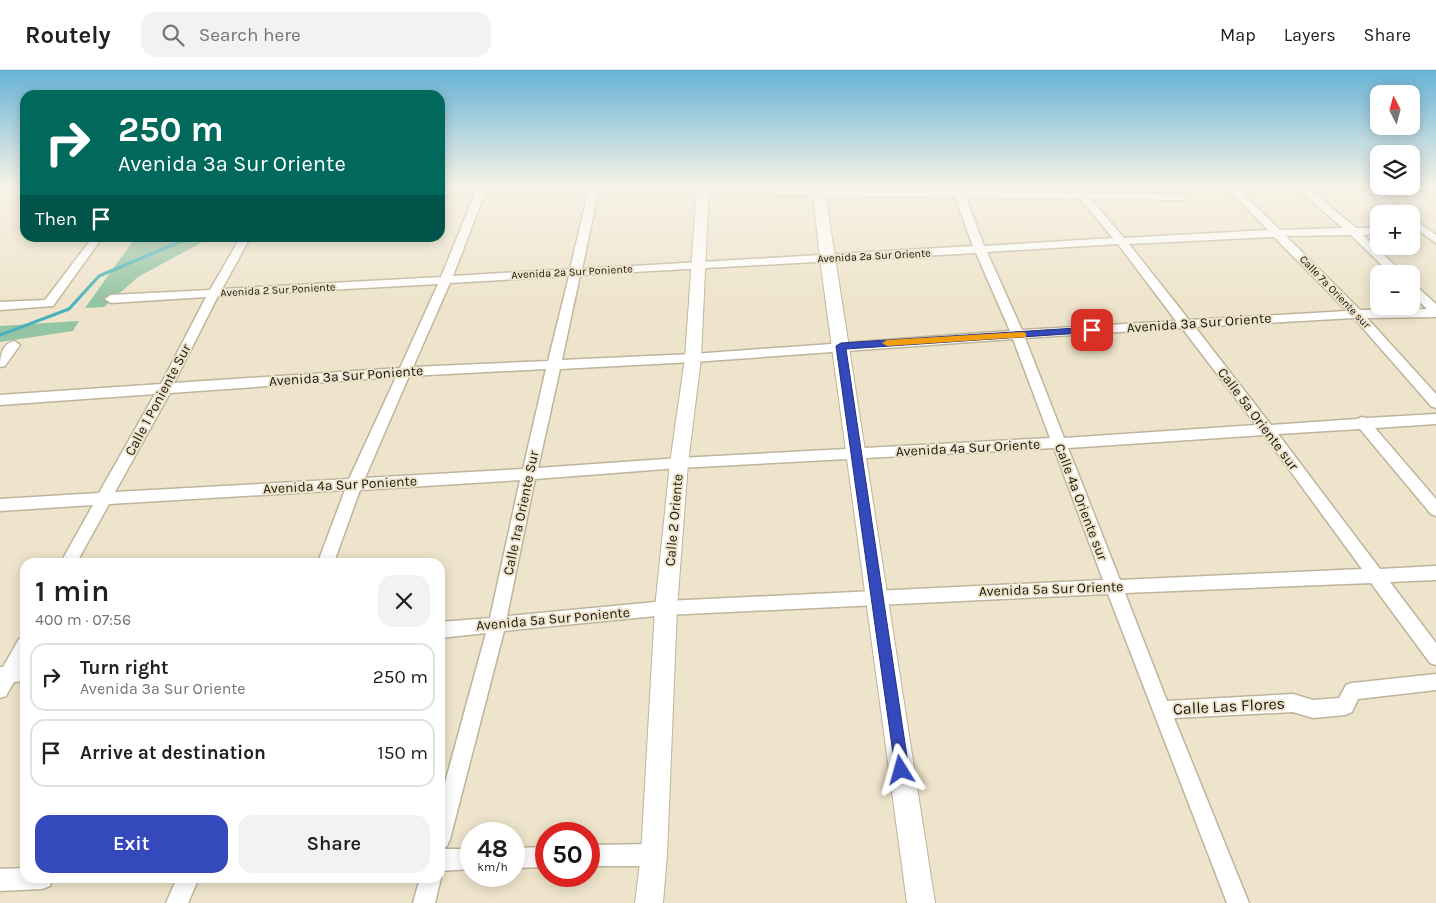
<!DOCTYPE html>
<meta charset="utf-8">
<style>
:root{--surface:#fff;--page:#f2f2f2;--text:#202124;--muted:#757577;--line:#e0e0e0;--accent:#3449bb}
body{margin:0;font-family:Karla,sans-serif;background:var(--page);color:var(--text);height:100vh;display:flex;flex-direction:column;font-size:19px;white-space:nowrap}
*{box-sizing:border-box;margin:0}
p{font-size:16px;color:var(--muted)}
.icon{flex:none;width:28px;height:28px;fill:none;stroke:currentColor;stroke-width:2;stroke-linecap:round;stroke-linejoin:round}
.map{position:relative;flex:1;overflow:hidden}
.drawer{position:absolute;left:20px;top:488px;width:425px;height:325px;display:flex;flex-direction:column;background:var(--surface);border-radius:15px;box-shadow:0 2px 12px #0003}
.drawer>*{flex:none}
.top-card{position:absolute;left:20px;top:20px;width:425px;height:152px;border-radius:15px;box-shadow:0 2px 12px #0003;background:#00695c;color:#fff;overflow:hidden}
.needle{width:32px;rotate:354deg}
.buttons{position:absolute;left:1370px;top:15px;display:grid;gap:10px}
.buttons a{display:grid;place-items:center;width:50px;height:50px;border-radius:10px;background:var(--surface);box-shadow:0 2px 12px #0003;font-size:25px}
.speed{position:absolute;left:460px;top:752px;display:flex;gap:10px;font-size:25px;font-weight:700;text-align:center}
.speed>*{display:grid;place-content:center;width:65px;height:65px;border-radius:50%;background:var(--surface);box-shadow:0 2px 12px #0003;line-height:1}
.speed small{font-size:12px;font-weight:400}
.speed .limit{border:8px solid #d22;background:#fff;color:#111}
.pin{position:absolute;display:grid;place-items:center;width:42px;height:42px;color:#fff;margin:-21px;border-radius:10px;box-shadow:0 2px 8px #0006}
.me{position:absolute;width:55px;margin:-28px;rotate:352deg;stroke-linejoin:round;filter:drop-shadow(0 0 4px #0008)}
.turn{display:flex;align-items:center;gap:18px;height:105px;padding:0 15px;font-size:22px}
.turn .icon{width:65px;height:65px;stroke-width:2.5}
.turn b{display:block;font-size:35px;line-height:42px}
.then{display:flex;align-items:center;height:48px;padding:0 15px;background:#0003;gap:10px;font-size:19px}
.round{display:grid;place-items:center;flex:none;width:52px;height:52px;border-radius:15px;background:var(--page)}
.overview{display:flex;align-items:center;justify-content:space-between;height:85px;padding:0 15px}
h1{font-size:30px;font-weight:600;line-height:38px}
.action{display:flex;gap:10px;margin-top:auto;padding:10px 15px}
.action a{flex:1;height:58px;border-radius:15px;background:var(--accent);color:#fff;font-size:20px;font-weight:600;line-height:58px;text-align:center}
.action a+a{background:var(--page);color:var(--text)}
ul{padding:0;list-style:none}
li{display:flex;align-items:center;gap:15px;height:68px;margin:0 10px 8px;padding:0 5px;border:2px solid var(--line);border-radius:15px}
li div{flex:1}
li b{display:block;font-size:19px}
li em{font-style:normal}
header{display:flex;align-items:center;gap:30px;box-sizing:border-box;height:70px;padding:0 25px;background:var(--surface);border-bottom:1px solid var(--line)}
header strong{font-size:24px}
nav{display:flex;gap:28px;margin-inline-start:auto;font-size:18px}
.search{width:350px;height:45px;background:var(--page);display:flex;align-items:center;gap:12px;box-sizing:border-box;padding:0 18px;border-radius:15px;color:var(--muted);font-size:19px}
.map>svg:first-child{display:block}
.green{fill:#93c4a3}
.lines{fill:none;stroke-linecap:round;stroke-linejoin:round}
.stream{stroke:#47b2bb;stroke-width:3}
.minor-casing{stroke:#beb49c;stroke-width:3}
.major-casing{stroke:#beb49c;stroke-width:2}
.minor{fill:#fff;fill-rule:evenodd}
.major{fill:#fff;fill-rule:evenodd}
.route{fill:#3449bb;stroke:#222f7a}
.slow{fill:#f59e0b}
.labels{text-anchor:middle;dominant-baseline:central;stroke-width:4;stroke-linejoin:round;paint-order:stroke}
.far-street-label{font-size:11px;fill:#1b170e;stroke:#eee4cb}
.street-label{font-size:14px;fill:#1b170e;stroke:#eee4cb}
.near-street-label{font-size:16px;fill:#1b170e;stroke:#eee4cb}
</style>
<header>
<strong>Routely</strong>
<div class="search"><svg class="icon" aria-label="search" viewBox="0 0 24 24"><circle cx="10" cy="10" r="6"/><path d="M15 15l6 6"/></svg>Search here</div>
<nav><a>Map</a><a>Layers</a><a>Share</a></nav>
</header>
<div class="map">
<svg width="1436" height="833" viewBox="0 0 1436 833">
<rect width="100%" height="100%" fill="#eee4cb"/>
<path class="green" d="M135,168H210L138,207L104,237L85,238Z
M79,251L73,261L0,272V256Z"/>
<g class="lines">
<path class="stream" d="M0,265L69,239L99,206L189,168"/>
<g class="minor-casing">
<path id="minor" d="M0,116H25V119H2Z
M478,116H600L953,121L951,116H961L963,121L1075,123L1070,116H1080L1086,123L1182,124L1187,127L1182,130L1091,129L1124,168L1268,160L1225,116H1235L1280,160L1343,158L1294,116H1305L1356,158H1379V164L1363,165L1404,204H1391L1351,165L1286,166L1360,240L1427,239L1411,224V214L1415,215L1436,234V247L1367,248L1436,324V338L1431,336L1354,248L1195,257L1271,355L1357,349L1362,347L1367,348L1436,344V354L1375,358L1436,429V446L1431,444L1360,359L1278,364L1380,499L1436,496V510L1390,512L1436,573V595L1430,593L1371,513L1125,523L1167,631L1293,624L1313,630L1339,628L1346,615L1352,613L1436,604V620L1358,629L1352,642L1345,645L1313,648L1293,642L1174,648L1249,833H1227L1108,524L666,545L504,561L450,769L447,776L440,779V731L486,563L440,568V552L490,548L520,410L360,420L334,492H318L345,420L109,434L77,492H61L93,435L0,441V429L99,423L155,324L0,335V325L161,314L206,227L111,233L105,229L111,225L210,220L240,168H250L222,219L441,207L475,123H440V117ZM485,123H588L570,199L453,206ZM598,123L955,127L973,176L582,199ZM966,127L1080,129L1113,168L984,176ZM1274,167L1347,241L1189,250L1129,174ZM1118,174L1176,251L1022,260L987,182ZM976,183L1010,261L693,284L562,290L580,205ZM569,206L548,291L413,297L450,213ZM438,214L400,298L174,313L218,226ZM1182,258L1256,355L1064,368L1025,268ZM1013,269L1050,368L679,388L538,398L560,299L693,292ZM546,299L523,399L365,408L409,306ZM396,307L349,409L115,422L170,323ZM1264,365L1362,499L1120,510L1068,378ZM1054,378L1103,510L666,531L507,546L535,409L679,398Z
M1361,116H1372L1408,144H1396Z
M1406,116H1436V122L1411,119Z
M1411,147L1436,165V173L1411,155Z
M92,168H102L53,236L0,240V232L45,230Z
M14,271L20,275L5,296L0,297C0,286 2,274 14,271Z
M25,566V591L23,595H25V611L14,612L6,626L0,628V597H3L19,569Z
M654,774L661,778L665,785L661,792L654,796H589V775Z
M546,777V797L514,798V778Z
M440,779H471V799L440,801Z
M25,798V808H52L50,816L42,819L0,821V799Z
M440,806L441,808L435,833H413L420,808Z
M177,808H199L188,833H166Z"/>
</g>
<g class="major-casing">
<path id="major" d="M697,116H709L701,288L688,393L677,538L667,785L663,833H635L641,785L655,538L670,393L685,288Z
M812,116H824L935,833H907L820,189Z"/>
</g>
<use href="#minor" class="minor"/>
<use href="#major" class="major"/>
</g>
<linearGradient id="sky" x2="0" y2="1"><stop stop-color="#67b3d6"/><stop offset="0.5" stop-color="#f7f3e8"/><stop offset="1" stop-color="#f7f3e8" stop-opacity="0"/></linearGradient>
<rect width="1436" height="232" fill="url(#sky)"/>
<path class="route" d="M1092,257L1096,258V262L846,279L909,700L906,705L901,707L896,705L836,276L841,273Z"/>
<path class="slow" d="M1023,262L1026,263V267L887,276L882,273L887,270Z"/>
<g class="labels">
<g class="far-street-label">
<text transform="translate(874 186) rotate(-3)">Avenida 2a Sur Oriente</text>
<text transform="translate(572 202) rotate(-3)">Avenida 2a Sur Poniente</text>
<text transform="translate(278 220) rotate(-3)">Avenida 2 Sur Poniente</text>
<text transform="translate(1335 222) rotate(46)">Calle 7a Oriente sur</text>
</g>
<g class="street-label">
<text transform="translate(1199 253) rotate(-4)">Avenida 3a Sur Oriente</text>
<text transform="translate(346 306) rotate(-4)">Avenida 3a Sur Poniente</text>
<text transform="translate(158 330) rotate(-62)">Calle 1 Poniente Sur</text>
<text transform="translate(1258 349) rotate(53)">Calle 5a Oriente sur</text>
<text transform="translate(968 378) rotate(-3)">Avenida 4a Sur Oriente</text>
<text transform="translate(340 415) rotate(-3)">Avenida 4a Sur Poniente</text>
<text transform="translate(1081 432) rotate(69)">Calle 4a Oriente sur</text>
<text transform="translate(521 443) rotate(-78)">Calle 1ra Oriente Sur</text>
<text transform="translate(674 450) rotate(-85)">Calle 2 Oriente</text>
<text transform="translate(1051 519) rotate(-2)">Avenida 5a Sur Oriente</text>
<text transform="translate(553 549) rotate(-5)">Avenida 5a Sur Poniente</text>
</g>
<g class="near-street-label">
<text transform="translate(1229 636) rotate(-3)">Calle Las Flores</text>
</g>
</g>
</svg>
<div class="buttons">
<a><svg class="needle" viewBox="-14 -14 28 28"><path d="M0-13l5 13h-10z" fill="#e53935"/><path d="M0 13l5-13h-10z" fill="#757577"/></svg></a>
<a><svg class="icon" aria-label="layers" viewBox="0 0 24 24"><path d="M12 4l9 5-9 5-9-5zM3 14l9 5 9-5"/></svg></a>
<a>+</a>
<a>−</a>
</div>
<div class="speed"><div>48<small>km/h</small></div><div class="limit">50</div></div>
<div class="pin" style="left:1092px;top:260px;background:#d93025"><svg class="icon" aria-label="arrive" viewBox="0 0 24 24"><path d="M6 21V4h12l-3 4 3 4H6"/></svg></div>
<svg class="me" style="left:901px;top:700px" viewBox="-20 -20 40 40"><path d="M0-17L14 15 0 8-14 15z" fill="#3449bb" stroke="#fff" stroke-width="4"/></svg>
<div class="top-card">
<div class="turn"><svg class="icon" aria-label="right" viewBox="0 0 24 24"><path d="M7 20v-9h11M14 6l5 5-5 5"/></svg><div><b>250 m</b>Avenida 3a Sur Oriente</div></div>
<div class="then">Then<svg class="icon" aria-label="arrive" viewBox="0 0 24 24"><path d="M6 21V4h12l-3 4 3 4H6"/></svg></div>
</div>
<section class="drawer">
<div class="overview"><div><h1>1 min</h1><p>400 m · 07:56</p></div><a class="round"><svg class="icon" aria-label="close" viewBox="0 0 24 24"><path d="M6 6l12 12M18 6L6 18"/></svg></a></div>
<ul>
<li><svg class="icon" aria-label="right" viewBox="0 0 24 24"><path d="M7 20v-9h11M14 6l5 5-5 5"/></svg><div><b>Turn right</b><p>Avenida 3a Sur Oriente</p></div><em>250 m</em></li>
<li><svg class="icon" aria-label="arrive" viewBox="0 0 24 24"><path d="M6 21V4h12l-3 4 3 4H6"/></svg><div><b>Arrive at destination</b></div><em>150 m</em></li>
</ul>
<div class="action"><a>Exit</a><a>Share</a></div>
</section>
</div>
